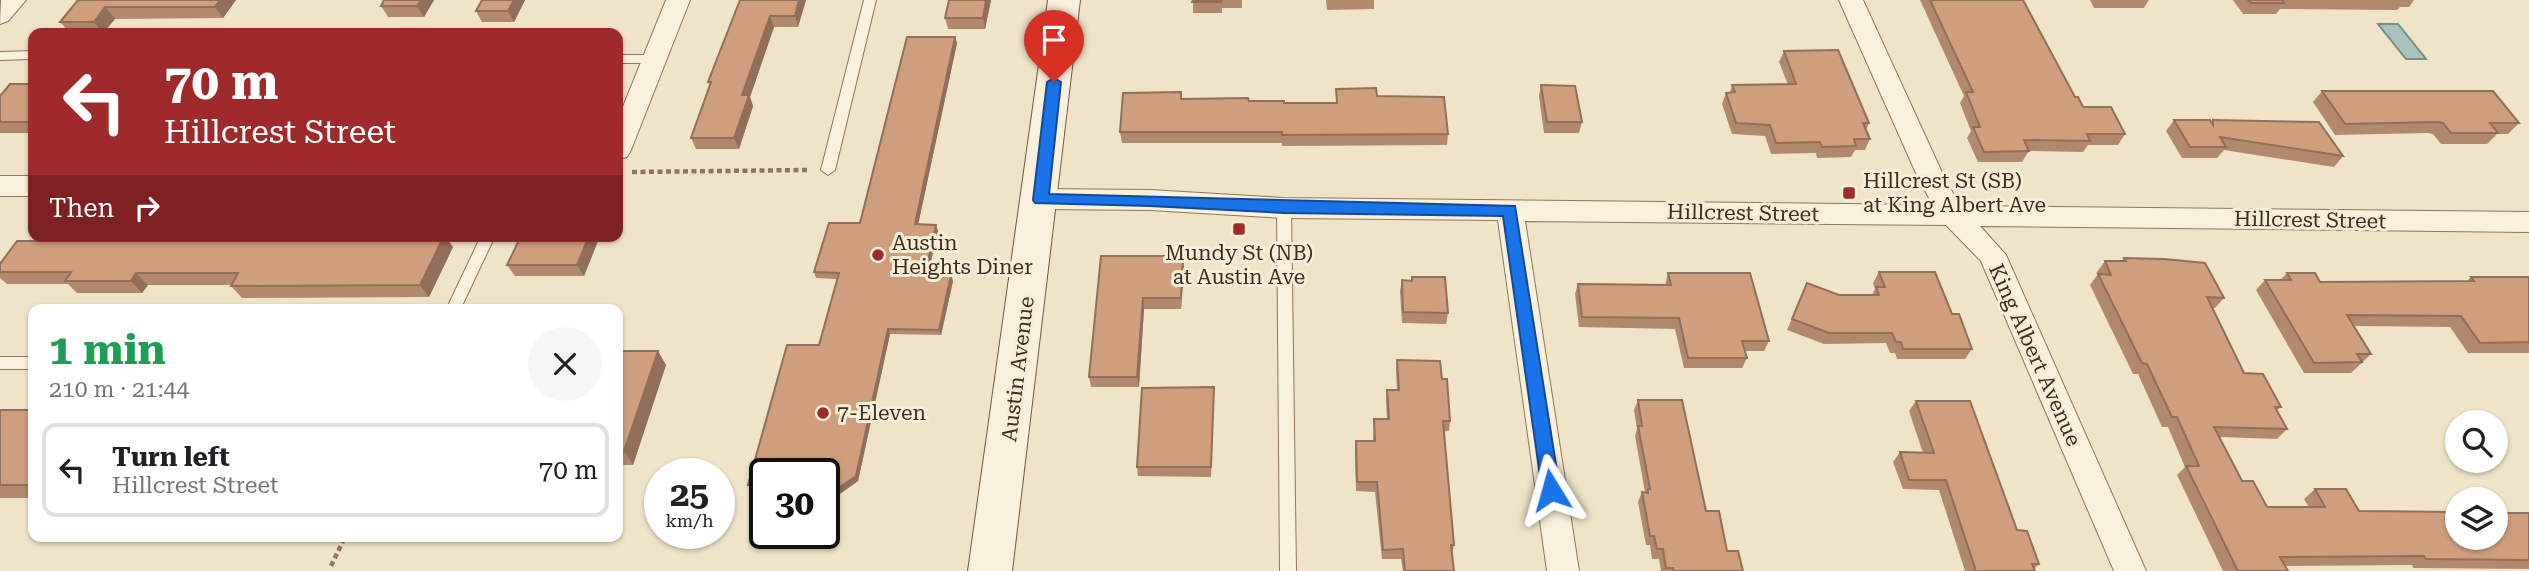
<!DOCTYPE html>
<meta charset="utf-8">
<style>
:root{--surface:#fff;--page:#f6f6f6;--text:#202124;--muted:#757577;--line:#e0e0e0}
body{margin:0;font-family:"Roboto Serif",serif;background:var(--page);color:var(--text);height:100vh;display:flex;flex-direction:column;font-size:26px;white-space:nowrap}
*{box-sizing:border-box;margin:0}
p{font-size:23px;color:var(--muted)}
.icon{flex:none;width:38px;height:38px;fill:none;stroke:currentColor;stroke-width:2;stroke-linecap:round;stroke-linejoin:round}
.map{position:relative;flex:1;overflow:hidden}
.details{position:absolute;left:28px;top:304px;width:595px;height:238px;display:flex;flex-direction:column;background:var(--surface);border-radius:14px;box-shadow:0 2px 5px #0004}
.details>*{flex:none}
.hud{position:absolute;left:28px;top:28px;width:595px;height:214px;border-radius:14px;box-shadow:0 2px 5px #0004;background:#9e2a2b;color:#fff;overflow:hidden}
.fabs{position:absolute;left:2445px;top:410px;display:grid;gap:14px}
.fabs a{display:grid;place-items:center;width:63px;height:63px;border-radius:50%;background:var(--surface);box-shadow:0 2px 5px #0004;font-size:35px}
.speed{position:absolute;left:644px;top:458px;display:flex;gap:14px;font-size:35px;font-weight:700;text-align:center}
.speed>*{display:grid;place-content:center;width:91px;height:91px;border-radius:50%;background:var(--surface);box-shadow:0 2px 5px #0004;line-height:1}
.speed small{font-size:18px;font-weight:400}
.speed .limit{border:4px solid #111;border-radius:10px;background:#fff;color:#111}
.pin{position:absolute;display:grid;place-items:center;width:60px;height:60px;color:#fff;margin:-72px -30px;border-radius:50% 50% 50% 0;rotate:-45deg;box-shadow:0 0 7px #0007}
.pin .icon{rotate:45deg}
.me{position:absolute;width:77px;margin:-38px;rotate:352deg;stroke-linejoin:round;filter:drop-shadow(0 0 5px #0008)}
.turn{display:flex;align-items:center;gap:24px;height:147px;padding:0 21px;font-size:32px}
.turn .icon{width:91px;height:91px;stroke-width:2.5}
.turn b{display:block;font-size:49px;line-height:60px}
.then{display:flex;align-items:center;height:66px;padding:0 21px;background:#0003;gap:14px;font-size:26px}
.round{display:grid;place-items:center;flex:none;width:74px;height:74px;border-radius:37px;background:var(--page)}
.head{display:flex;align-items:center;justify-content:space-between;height:119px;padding:0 21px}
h1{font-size:42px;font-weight:700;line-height:52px;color:#1e9e55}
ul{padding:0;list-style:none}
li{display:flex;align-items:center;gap:21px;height:94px;margin:0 14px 10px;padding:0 7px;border:4px solid var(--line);border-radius:14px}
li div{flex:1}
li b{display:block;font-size:26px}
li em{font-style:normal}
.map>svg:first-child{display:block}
.water{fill:#a9c4bc;stroke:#6f938a;stroke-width:2}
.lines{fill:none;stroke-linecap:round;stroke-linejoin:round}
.lane-casing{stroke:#8d765c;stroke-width:2}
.street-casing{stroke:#8d765c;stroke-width:2}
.secondary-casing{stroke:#6f573f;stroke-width:2}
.path{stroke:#8d765c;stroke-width:4.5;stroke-dasharray:5 3.5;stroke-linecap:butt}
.lane{fill:#faf1dc;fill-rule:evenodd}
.street{fill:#faf1dc;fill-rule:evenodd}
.secondary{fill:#faf1dc;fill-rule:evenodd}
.wall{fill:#b2896c}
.shaded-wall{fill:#916f58}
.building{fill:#cf9f7d;stroke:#916f58;stroke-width:2}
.route{fill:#1a73e8;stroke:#114b97;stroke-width:2}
.poi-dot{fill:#9e2a2b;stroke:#f7eed8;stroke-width:2.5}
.labels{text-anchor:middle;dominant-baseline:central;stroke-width:6;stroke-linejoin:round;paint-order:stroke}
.poi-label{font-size:21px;fill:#3d2e20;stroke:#f7eed8;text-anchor:start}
.street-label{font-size:21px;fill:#3d2e20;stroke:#f7eed8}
</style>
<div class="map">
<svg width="2529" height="571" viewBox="0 0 2529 571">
<rect width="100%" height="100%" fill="#f0e4c8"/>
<path class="water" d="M2378,24H2398L2426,59H2406Z"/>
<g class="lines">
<g class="lane-casing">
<path id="lane" d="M864,0H876L835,170L828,175L821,170Z
M33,51V59L0,60V52Z
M618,55H654L660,59L654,63H618Z
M1284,203L1291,208L1296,571H1280L1277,208Z
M481,236H495L460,310H446Z
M0,357H33V369H0Z"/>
</g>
<g class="street-casing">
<path id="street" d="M1,0H26L8,21L0,24Z
M666,0H690L631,150L627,157L618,159V119Z
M1839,0H1863L1945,179L1960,206L2529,212V232L1980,226L2006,255L2146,571H2114L1981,261L1946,225L1525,221L1579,571H1547L1498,220L1284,218L1150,210L1040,209L1031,206L1027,199L1031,192L1040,189L1150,190L1284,198L1933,205L1919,180Z
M0,176H33V196H0Z"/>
</g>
<g class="secondary-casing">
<path id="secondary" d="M1048,0H1080L1012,571H968Z"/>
</g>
<path class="path" d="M632,172L809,170
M331,566L345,537"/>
<use href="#lane" class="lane"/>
<use href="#street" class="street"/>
<use href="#secondary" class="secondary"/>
</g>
<path class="wall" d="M78,0H236L223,18L115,19L103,33H70L60,22Z
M384,0H434L424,17H388L381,6Z
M482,0H525L514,22H482L476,11Z
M740,0H806L798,27H774L750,97L753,106L739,149H696L691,138L710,87L708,82Z
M949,0H991L985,29H948L945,18Z
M1193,0H1242V8H1222V13H1193Z
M1326,0H1374V9L1327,10Z
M1920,0H2023L2075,97L2083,107L2125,134L2118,145H2088L2083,152L2029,151L2022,162H1978L1967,138L1971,131L1960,103L1964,96Z
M2090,0H2149L2144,8H2094Z
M2233,0H2414L2409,7H2400L2397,10L2280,9L2276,14H2243Z
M955,37L957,43L918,224L938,231L928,275L953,281L941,335L890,334L858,481L834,498H824V474H765V498H755L752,493L753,491H751L748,485L819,345L837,279L816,278L814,272L860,223Z
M1784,51L1869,123L1866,130L1870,139L1865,150H1855L1851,157L1817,158L1816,153L1771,154L1765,136L1732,134L1722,104L1726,93H1730L1732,85H1788L1779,62Z
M33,84V133H0V96Z
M1541,85L1582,122L1579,133H1544L1539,96Z
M1336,89L1377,96L1448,134L1447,145L1282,146V143H1122L1120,132L1181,92L1182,99L1284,103H1336Z
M2322,91L2519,123L2508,134H2497L2487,144H2441L2433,134L2427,133L2335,135L2313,102Z
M2174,120L2211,123L2213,120L2343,156L2334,167L2224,150L2217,158H2182L2166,131Z
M94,241L453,247L429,297L242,298L231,286V285H148L142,293H77L68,284H7L0,278V264Z
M598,241L584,276H515L507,265Z
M1101,256L1184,267L1181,309H1144L1139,387H1091L1089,377Z
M2124,258L2224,298L2215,308H2213L2244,373L2281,407L2277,410L2287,429L2277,439L2220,437L2242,481L2267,507H2309L2304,499L2315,489L2359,511L2529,513V569L2413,568L2412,565L2285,566L2288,571H2223L2177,475L2185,467L2168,427H2162L2138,374H2133L2090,285L2098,274L2097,272L2105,261H2122Z
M1879,272L1952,314L1972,349L1965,359H1897L1895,353H1890L1886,343L1824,344L1787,330L1807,283L1839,295H1872L1875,289L1873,283Z
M1668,273L1769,341L1764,351H1745L1747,358L1742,368H1684L1675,329L1579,327L1575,294L1578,284L1665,285Z
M2287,273L2320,282L2467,281L2471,277H2529V353H2468L2450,327L2354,326L2371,354L2351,373H2304L2256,290L2265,280H2280Z
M1412,277L1448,313L1446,324L1402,323L1400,291L1402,280L1411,281Z
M618,351L666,365L633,465H618Z
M1397,360L1442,379L1450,421L1449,431H1444L1454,545L1452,554L1454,571H1403L1401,559H1382L1375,492L1356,491L1355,451L1356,441H1373L1374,419H1387L1386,400L1387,390H1397L1396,370Z
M1214,397L1211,477L1138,476L1137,467Z
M1638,400L1706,511L1727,551L1743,571H1661L1659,559H1652L1650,545H1646L1638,502L1642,492H1645L1635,436L1637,429L1634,410Z
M1916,401L2017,530L2039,564L2034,569L2035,571H1965L1939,490L1903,489L1893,462L1900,452L1923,453L1909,411Z
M0,410H33V498H0Z"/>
<path class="shaded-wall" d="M220,0H236L223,18L215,7Z
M421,0H434L424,17L417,6Z
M514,0H525L514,22L508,11Z
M799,0H806L798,27L795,16Z
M986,0H991L985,29L983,18Z
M105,7L115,19L103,33L94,22Z
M770,16L774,27L750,97L753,106L739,149L734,138L742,95Z
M955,37L957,43L917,230L915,224Z
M936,225L938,231L926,281L925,275Z
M444,236H445L453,247L429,297L420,285Z
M589,236H595L598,241L584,276L577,265Z
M1183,256L1184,267L1181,309V298Z
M136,273L148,285L142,293L131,281Z
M951,275L953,281L941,335L939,330Z
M1143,298L1144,309L1139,387L1137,377Z
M888,329L890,334L858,481L834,498L831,493Z
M658,351L666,365L633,465L624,451Z"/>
<path class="building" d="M78,0H220L215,7H105L94,22H60Z
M384,0H421L417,6H381Z
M482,0H514L508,11H476Z
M740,0H799L795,16H770L742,95H749L734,138H691L711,82H708Z
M949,0H986L983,18H945Z
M1193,0H1222L1221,2H1192Z
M1930,0H2023L2075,97H2078L2083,107H2111L2125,134H2087L2090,141L2024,140L2029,151L1984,152L1973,127H1980L1966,92H1973Z
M2248,0H2282L2284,3H2251Z
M907,37H955L915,224L936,225L925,275H951L939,330L888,329L856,476L831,493H824V474H765V493H752L755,485H748L787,345H819L839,273L814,272L829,223H860Z
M1838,50L1869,123H1863L1870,139H1854L1856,146L1822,147L1820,142L1776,143L1770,125L1736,123L1726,93L1735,92L1732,85L1796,84L1784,51Z
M10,84H33V122H0V96Z
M1541,85L1575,86L1582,122H1547Z
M1376,88L1377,96L1444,97L1448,134L1282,135V132H1120L1123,93L1181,92V99L1248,98L1249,101H1284V103H1337L1336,89Z
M2322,91H2493L2519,123H2490L2498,133H2451L2443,123L2437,122L2345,124Z
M2174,120H2210L2213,125V120L2319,122L2343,156L2220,137L2226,147H2190Z
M97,236L260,238L261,236H444L420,285L231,286L238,273H136L131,281H65L71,272H0V264L17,241H94Z
M521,236H589L577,265H507Z
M1101,256H1183L1181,298H1143L1137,377H1089Z
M2124,258L2164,259L2205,263L2224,298L2207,297L2244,373L2263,374L2281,407H2275L2287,429L2214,427L2242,481H2253L2267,507H2325L2315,489H2346L2359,511L2457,512V537H2496V513H2529V560L2426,559L2424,556L2280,557L2288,571H2238L2186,466H2199L2177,417H2172L2147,364L2142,363L2098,274L2111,275L2105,261H2126Z
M1879,272H1935L1952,314H1959L1972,349H1903L1901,342H1896L1892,333H1829L1792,319L1807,283L1839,295H1879L1876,287H1885Z
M1668,273H1750L1769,341H1742L1747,358H1688L1679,318L1582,317L1578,284L1671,285Z
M2287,273H2315L2320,282L2474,281L2471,277H2529V342L2480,343L2461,316L2347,315L2371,354H2357L2362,362L2314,363L2265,280H2291Z
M1412,277H1445L1448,313L1403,312L1402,280L1412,281Z
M618,351H658L624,451H618Z
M1397,360L1440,361L1442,379H1447L1450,421H1443L1454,545H1451L1454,571H1405L1403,549L1383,550L1377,482H1357L1356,441H1375L1374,419H1389L1387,390H1399Z
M1214,387L1211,467H1137L1142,388Z
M1638,400H1682L1706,511H1719L1727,551H1738L1743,571H1673V568H1666L1663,549H1657L1654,536H1650L1642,492L1648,493V489H1650L1638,426H1642Z
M1916,401H1970L2017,530L2027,531L2039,564H2032L2035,571H1976L1946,480H1909L1900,452L1934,453Z
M0,410H33V485H0Z"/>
<path class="route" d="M1054,78L1061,82L1049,194L1515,206L1560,490L1558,495L1551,498L1545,495L1542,490L1503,216L1284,213L1150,206L1035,203L1033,200L1047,82Z"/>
<g class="poi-dot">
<rect x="1842" y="186" width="14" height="14" rx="3.5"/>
<rect x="1232" y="222" width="14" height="14" rx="3.5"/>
<circle cx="878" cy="255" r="7"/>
<circle cx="823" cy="413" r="7"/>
</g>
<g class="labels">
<g class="poi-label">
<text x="1863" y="181">Hillcrest St (SB)<tspan x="1863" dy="24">at King Albert Ave</tspan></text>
<text x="892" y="243">Austin<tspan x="892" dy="24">Heights Diner</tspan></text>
<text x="1239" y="253" text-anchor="middle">Mundy St (NB)<tspan x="1239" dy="24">at Austin Ave</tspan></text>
<text x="837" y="413">7-Eleven</text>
</g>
<g class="street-label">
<text transform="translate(1743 213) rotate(1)">Hillcrest Street</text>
<text transform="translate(2310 220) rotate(1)">Hillcrest Street</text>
<text transform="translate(2035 355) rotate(66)">King Albert Avenue</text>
<text transform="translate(1018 369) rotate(-83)">Austin Avenue</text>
</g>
</g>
</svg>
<div class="fabs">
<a><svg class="icon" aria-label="search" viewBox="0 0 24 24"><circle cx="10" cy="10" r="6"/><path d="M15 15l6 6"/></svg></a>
<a><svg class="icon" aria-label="layers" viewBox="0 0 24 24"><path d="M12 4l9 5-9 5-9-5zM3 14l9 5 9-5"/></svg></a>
</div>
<div class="speed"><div>25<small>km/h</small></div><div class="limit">30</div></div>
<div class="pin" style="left:1054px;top:82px;background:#d93025"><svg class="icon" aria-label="arrive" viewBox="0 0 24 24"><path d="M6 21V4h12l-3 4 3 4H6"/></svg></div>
<svg class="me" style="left:1551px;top:490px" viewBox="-20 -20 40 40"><path d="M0-17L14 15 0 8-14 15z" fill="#1a73e8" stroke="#fff" stroke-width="4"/></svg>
<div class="hud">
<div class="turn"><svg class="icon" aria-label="left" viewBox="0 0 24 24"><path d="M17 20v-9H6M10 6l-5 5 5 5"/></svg><div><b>70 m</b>Hillcrest Street</div></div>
<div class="then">Then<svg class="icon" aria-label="right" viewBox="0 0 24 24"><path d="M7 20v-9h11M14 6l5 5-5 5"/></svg></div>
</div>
<section class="details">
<div class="head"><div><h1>1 min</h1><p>210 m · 21:44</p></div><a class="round"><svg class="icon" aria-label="close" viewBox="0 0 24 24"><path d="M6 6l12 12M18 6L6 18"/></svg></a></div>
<ul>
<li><svg class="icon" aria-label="left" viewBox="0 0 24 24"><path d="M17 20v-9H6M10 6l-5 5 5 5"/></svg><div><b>Turn left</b><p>Hillcrest Street</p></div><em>70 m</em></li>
</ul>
</section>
</div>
